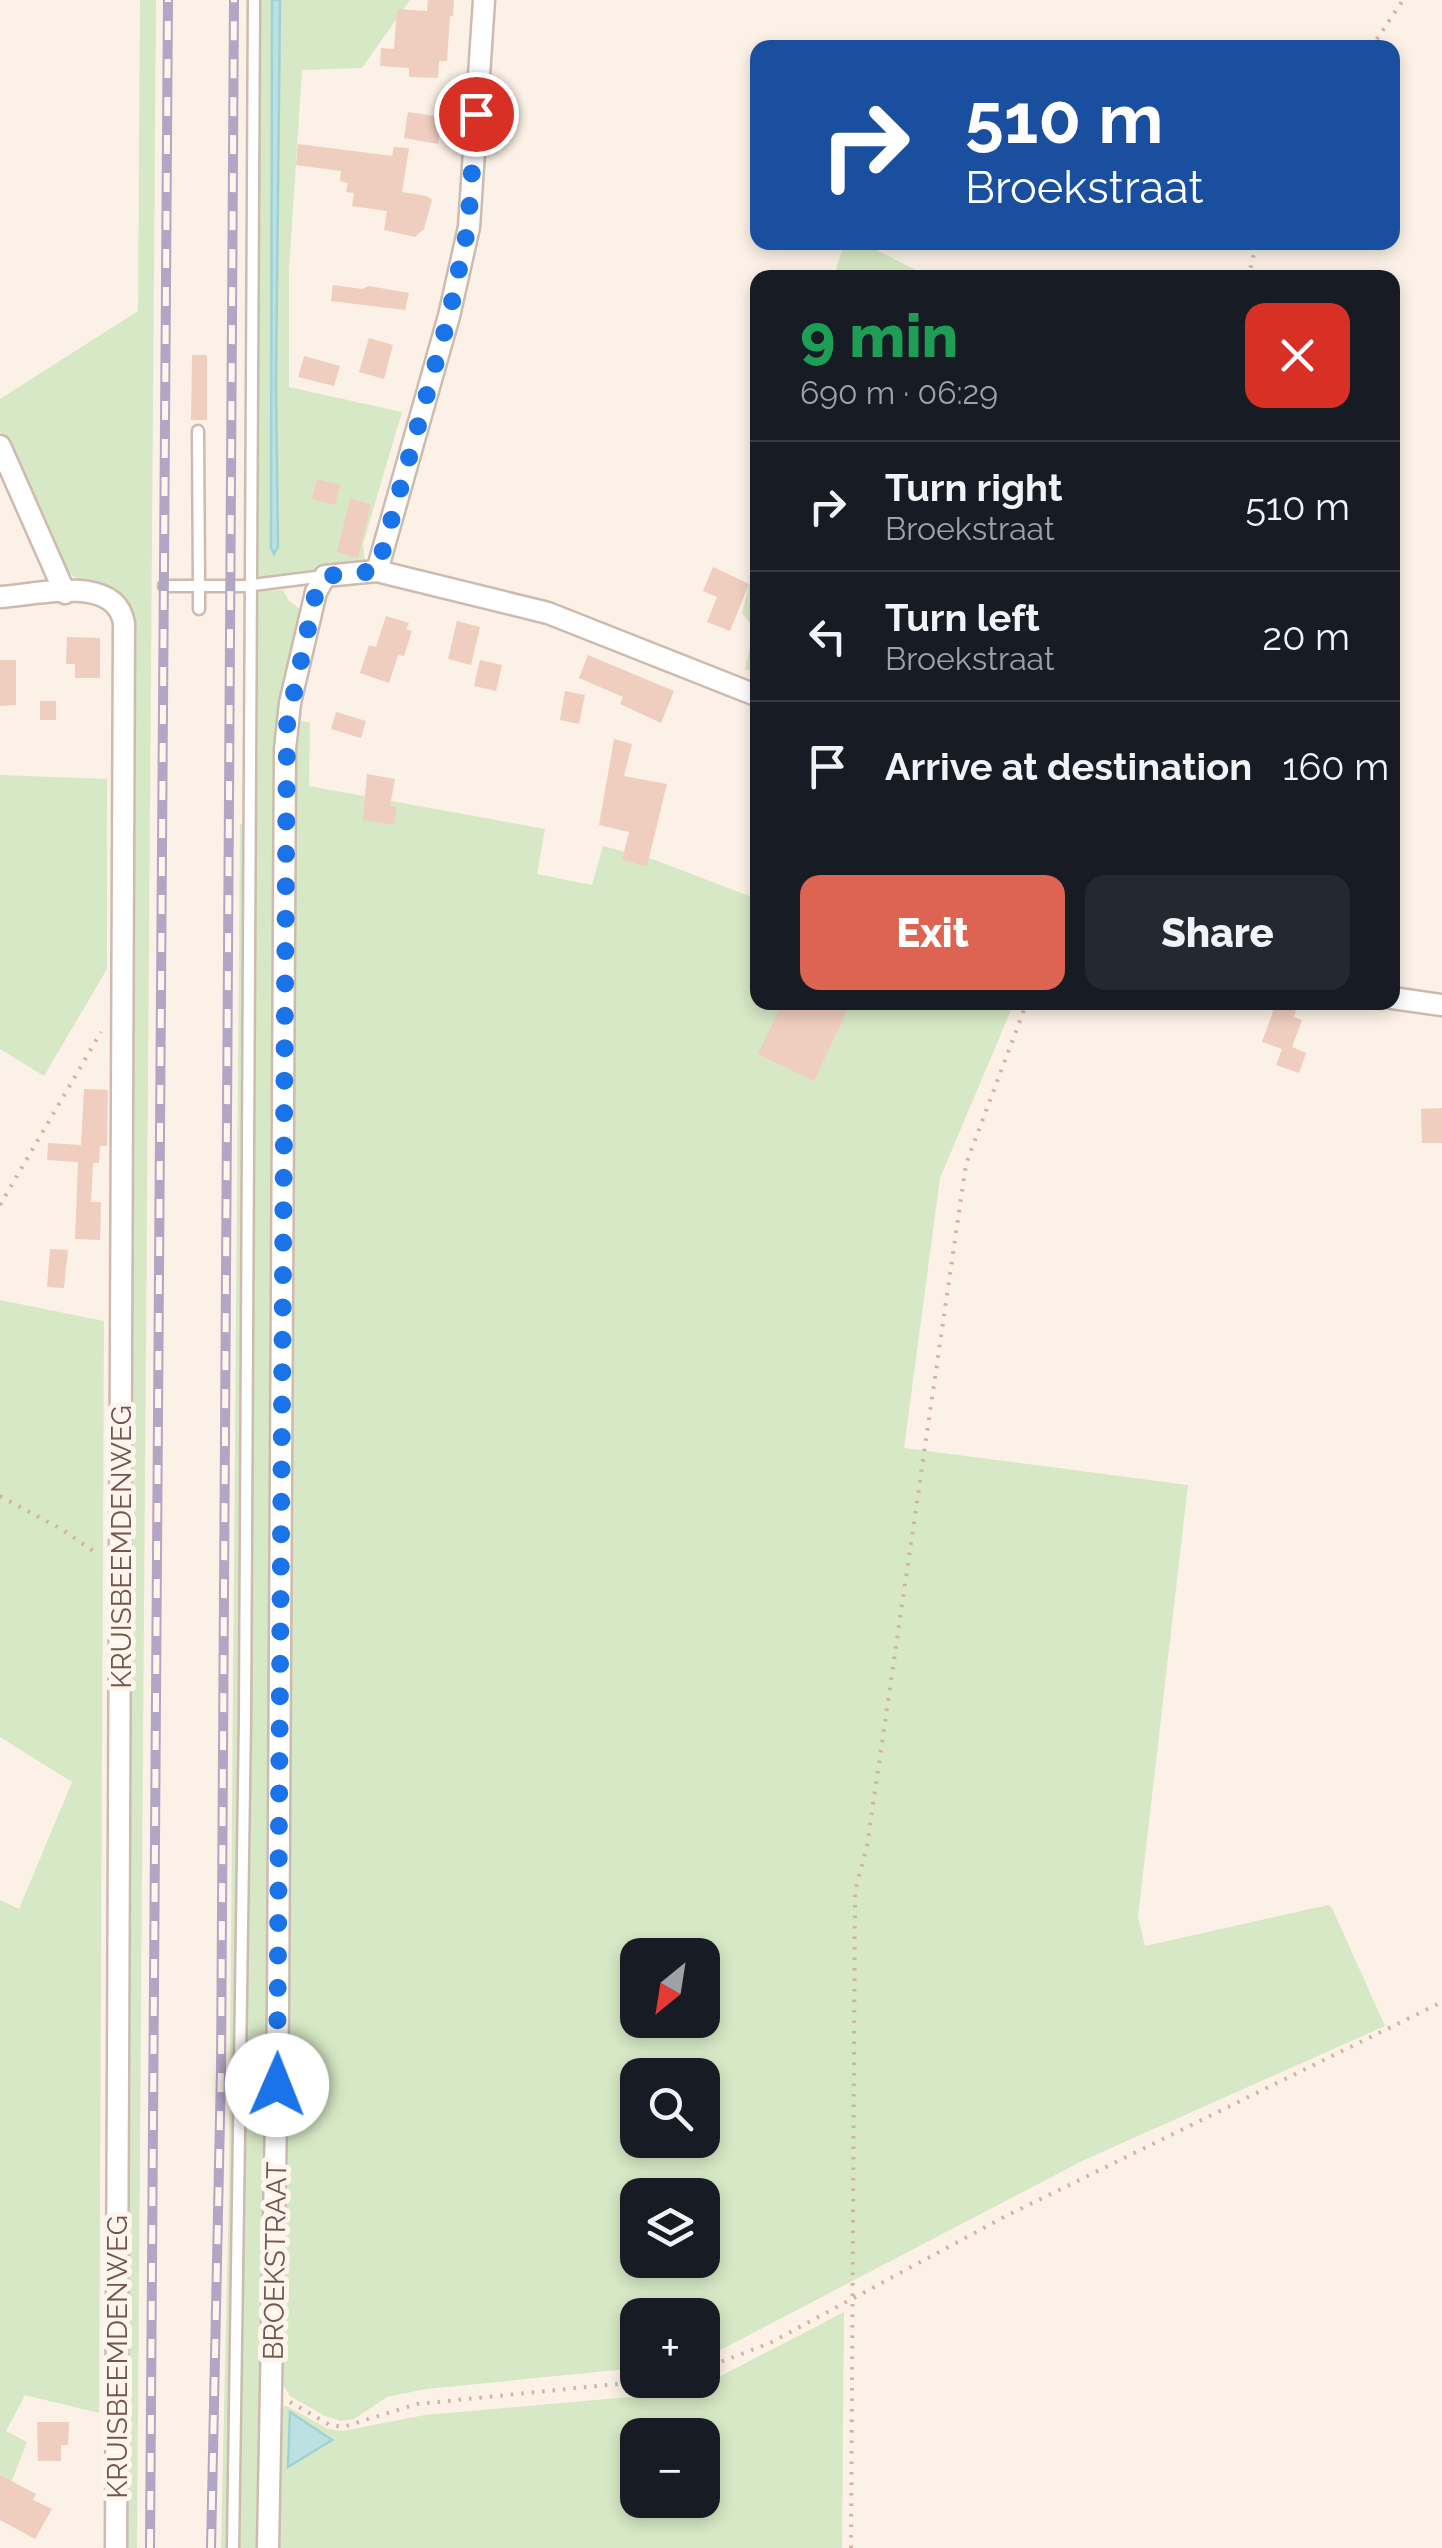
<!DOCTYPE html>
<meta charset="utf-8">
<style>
:root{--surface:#171b24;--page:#242831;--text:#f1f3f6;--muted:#9ea1a6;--line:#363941;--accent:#de6452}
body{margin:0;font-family:Raleway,sans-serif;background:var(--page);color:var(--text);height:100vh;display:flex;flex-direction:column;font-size:38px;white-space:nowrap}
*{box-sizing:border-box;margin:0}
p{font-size:32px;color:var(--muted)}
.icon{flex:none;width:55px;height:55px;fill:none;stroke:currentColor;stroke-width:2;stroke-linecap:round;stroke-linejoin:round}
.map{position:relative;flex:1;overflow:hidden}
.panel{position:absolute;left:750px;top:270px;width:650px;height:740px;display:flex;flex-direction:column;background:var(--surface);border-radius:20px;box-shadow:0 5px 15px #0003}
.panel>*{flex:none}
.top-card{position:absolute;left:750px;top:40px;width:650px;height:210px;border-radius:20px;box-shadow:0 5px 15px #0003;background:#1a4fa0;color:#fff;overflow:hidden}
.needle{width:65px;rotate:210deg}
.tools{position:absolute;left:620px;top:1938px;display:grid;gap:20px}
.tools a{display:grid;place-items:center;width:100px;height:100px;border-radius:20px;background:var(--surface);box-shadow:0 5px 15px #0003;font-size:50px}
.pin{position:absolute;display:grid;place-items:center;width:85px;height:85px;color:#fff;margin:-42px;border:5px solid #fff;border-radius:50%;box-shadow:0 2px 10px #0007}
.me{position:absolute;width:110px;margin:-55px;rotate:1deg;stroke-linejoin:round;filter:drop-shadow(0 0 8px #0008)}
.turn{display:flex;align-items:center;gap:35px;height:210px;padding:0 50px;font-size:45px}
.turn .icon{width:130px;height:130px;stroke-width:2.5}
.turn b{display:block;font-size:70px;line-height:85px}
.round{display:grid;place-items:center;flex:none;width:105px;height:105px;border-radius:20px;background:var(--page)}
.head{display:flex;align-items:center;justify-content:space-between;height:170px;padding:0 50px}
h1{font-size:60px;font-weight:800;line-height:75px;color:#1e9e55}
.cta{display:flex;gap:20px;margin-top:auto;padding:20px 50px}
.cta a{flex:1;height:115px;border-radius:20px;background:var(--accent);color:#fff;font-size:40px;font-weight:800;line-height:115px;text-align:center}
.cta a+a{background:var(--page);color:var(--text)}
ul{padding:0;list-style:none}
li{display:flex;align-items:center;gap:30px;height:130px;padding:0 50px;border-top:2px solid var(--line)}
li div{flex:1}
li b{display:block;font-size:38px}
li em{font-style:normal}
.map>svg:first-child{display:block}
.green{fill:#d6e8c5;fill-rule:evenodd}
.water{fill:#bbe1e3;stroke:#a2d1d5;stroke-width:2.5}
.building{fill:#efcdbf}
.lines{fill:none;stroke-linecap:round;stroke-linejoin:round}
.service-casing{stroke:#cebaaf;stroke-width:15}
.minor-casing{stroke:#cebaaf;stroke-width:25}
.path{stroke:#d4b1a2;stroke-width:4;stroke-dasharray:2.5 8;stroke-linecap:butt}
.service{stroke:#fff;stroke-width:10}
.minor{stroke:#fff;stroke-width:20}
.rail-casing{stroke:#b3a5c4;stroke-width:10}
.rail{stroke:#fef5ec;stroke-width:6;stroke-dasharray:19;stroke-linecap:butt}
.route{stroke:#1a73e8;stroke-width:18;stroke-dasharray:0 32.4}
.labels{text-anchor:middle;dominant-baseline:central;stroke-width:10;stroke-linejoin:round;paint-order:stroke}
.street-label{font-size:28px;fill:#73564c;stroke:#fef5ec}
</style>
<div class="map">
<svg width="1442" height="2548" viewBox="0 0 1442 2548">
<rect width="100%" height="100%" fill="#fbf1e6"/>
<path class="green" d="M140,0H156L137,2548H121L128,610C105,575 86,594 63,566L0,430V399L138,311Z
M248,0H272L271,548L278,547L276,384L280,0H410L362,68L302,70L289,269V387L402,412L363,544L365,563L245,580Z
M844,242L863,243L929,277H834Z
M757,553V674L745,669L754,628L742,613Z
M283,590L289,601L300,609L293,648L264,2548H221L229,2190L240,824L243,823L245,592Z
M301,721L310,723L309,786L545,829L537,874L592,885L603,846L652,859L757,899L758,1002L1014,1003L940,1178L904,1448L1188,1485L1138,1917L1145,1946L1328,1905L1332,1908L1385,2026L1084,2160L703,2359L702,2315H638L637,2368L426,2389L387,2397L354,2419L341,2421L325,2416L290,2396L278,2377L290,774L297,722ZM638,1955H702V2020H638ZM638,2075H702V2140H638ZM638,2195H702V2260H638Z
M0,775L107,779V969L44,1076L0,1049Z
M0,1300L104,1321L99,2413L25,2395L6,2431L27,2442L0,2511V1900L19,1909L72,1782L0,1737Z
M844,2312L842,2548H273L281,2407L287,2406L328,2429L342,2431L425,2415L674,2393L696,2389ZM638,2435H702V2500H638Z"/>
<path class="water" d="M272,0H280L276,384L278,547L274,554L271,548Z
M290,2412L332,2440L288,2467Z"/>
<path class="building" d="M428,0H454L453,16H450L447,61H439L438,78L409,77V68L380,66L381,48L394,49L397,9L427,11Z
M408,112L442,117L438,144L404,138Z
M298,144L392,156L394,147L409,148L402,192L427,196L432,200L424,229L415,237L384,230L387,211L352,206L354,193L346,192L348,183L340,181L341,171L296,165Z
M333,285L362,289L369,286L409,293L405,310L331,301Z
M369,338L393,345L384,379L359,372Z
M192,355H207V420H191Z
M304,356L340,366L334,386L298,377Z
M317,479L340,485L335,505L312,499Z
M350,499L371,504L358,558L337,552Z
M713,567L749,584L730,631L707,622L717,597L703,591Z
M386,616L409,623L406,629L412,631L404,656L398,655L389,683L360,673L369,645L376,647Z
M457,621L480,627L471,665L448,659Z
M67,637L100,638V678H75V664H66Z
M588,655L674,691L661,723L620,704L623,697L579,678Z
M0,660H16V705L0,706Z
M480,660L502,665L496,691L474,686Z
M565,691L585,695L579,724L560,720Z
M40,701H56V720H40Z
M336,712L366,721L361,738L331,729Z
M614,739L632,744L624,776L667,784L647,866L622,860L629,832L599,825Z
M367,774L395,779L390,806L397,807L394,825L363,820Z
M783,1002H851L814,1081L758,1054Z
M1276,1003L1296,1011L1294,1017L1302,1020L1292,1047L1306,1053L1299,1073L1276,1065L1282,1049L1262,1042Z
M84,1089L108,1090L107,1146H100L99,1163H93L91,1202H101L100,1240L75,1239L78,1162L47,1160L48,1143L81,1145Z
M1442,1108V1143H1422L1421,1109Z
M50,1249L68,1250L64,1288L47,1287Z
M37,2422H69L68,2445H61V2461H38Z
M0,2475L36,2494L33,2500L52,2509L35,2539L0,2520Z"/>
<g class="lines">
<g class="service-casing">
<path id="service" d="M198,431L199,586H245L324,576
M164,586H199V609
M233,2548L245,1718L254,0"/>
</g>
<g class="minor-casing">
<path id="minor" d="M0,446L65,593
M377,571L449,316L469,227L484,0
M0,597C37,595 115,573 124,623L116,2548
M1392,998L1442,1005
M268,2548L278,2010L285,749L290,703L316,592L325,576L377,571L548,613L758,696"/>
</g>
<path class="path" d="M1371,48L1403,0
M1248,278L1257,242
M0,1205L101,1032
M0,1496L63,1530L99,1555
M702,2369L770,2343L1006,2216L1442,2002
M290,2402L330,2425L343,2427L417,2404L657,2380
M851,2548L855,1891L867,1846L966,1164L1027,1002"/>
<use href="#service" class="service"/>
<use href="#minor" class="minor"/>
<g class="rail-casing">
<path id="rail" d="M150,2548L168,0
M211,2548L221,2070L234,0"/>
</g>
<use href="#rail" class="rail"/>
</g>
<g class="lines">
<path class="route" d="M277,2085L287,725L316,592L325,576L377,571L449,316L468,227L476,114"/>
</g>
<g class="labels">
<g class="street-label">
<text transform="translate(121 1547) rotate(-90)">KRUISBEEMDENWEG</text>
<text transform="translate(275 2261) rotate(-89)">BROEKSTRAAT</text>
<text transform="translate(117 2357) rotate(-90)">KRUISBEEMDENWEG</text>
</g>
</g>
</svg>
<div class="tools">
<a><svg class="needle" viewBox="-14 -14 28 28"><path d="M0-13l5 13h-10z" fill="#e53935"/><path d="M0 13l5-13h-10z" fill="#9ea1a6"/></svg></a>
<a><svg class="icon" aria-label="search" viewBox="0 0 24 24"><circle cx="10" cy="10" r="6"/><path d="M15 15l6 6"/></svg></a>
<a><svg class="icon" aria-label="layers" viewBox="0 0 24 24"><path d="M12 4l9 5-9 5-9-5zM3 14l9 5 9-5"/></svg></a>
<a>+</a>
<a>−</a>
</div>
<div class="pin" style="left:476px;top:114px;background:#d93025"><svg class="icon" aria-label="arrive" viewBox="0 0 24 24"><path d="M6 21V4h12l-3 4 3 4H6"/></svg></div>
<svg class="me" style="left:277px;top:2085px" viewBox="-20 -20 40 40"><circle r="19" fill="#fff"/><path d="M0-13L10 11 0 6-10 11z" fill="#1a73e8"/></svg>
<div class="top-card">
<div class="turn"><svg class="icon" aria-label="right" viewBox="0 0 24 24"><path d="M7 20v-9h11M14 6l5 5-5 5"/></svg><div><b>510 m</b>Broekstraat</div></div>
</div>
<section class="panel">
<div class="head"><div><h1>9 min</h1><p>690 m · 06:29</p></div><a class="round" style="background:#d93025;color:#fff"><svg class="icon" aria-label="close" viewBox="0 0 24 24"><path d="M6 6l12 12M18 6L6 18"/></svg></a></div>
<ul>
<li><svg class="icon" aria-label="right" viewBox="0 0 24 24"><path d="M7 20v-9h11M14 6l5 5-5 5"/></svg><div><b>Turn right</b><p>Broekstraat</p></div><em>510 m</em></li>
<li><svg class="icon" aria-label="left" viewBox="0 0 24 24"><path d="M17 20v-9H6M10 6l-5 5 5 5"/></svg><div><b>Turn left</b><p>Broekstraat</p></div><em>20 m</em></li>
<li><svg class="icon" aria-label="arrive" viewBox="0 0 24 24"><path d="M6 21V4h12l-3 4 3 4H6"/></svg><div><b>Arrive at destination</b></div><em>160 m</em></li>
</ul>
<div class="cta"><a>Exit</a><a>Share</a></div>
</section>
</div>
